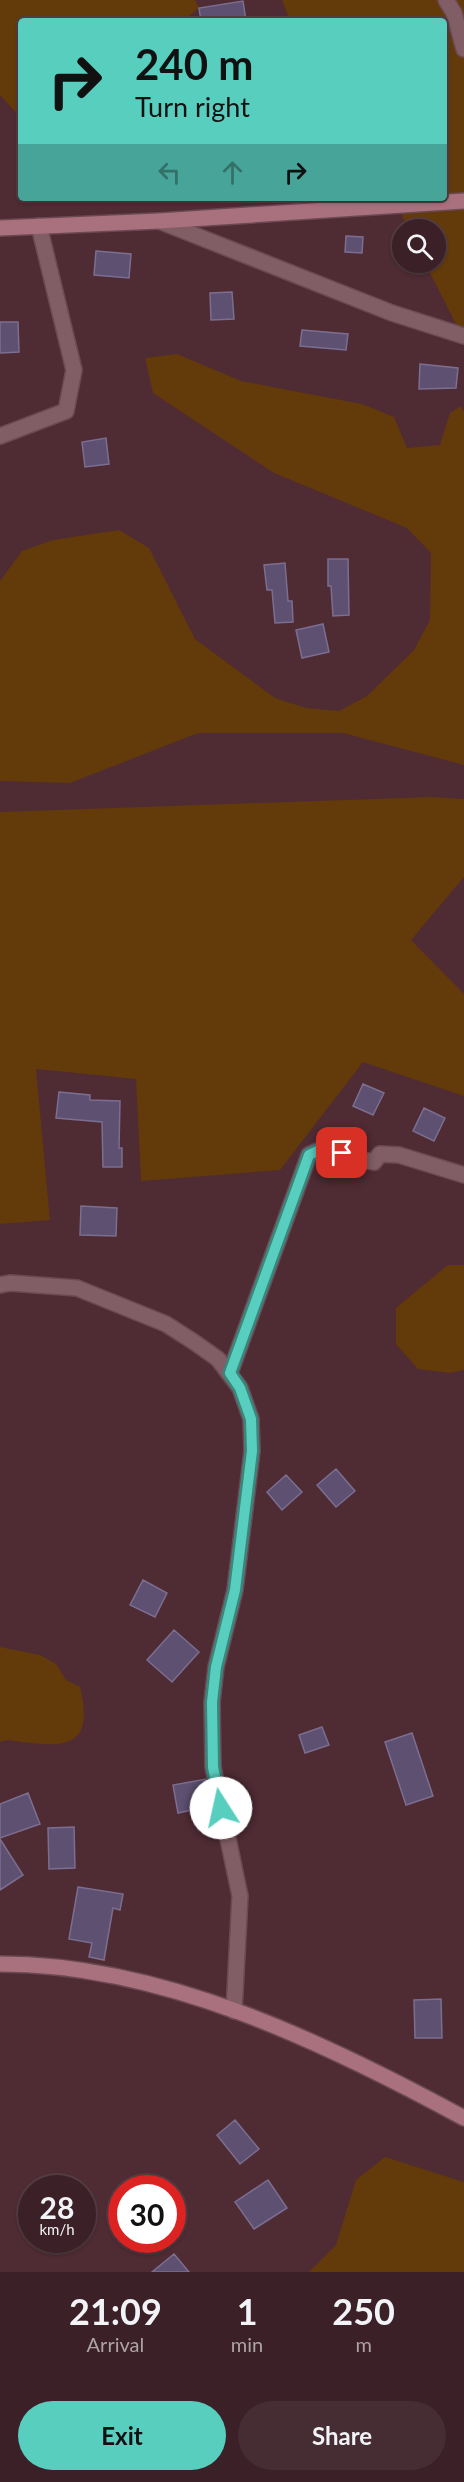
<!DOCTYPE html>
<style>
:root{--surface:#3b2027;--page:#462d33;--text:#f1f3f6;--muted:#aca3a7;--line:#543e44;--accent:#58cebf}
body{margin:0;font-family:Lato,sans-serif;background:var(--page);color:var(--text);height:100vh;display:flex;flex-direction:column;font-size:22px;white-space:nowrap}
*{box-sizing:border-box;margin:0}
p{font-size:20px;color:var(--muted)}
.icon{flex:none;width:33px;height:33px;fill:none;stroke:currentColor;stroke-width:2;stroke-linecap:round;stroke-linejoin:round}
.map{position:relative;height:2272px;overflow:hidden}
.panel{display:flex;flex-direction:column;background:var(--surface);flex:1}
.panel>*{flex:none}
.guide{position:absolute;left:18px;top:18px;width:429px;height:183px;border-radius:6px;box-shadow:0 2px 4px #0004,0 0 0 2px var(--line);background:#58cebf;color:#111;overflow:hidden}
.controls{position:absolute;left:392px;top:219px;display:grid;gap:12px}
.controls a{display:grid;place-items:center;width:54px;height:54px;border-radius:50%;background:var(--surface);box-shadow:0 2px 4px #0004,0 0 0 2px var(--line);font-size:30px}
.speed{position:absolute;left:18px;top:2175px;display:flex;gap:12px;font-size:30px;font-weight:700;text-align:center}
.speed>*{display:grid;place-content:center;width:78px;height:78px;border-radius:50%;background:var(--surface);box-shadow:0 2px 4px #0004,0 0 0 2px var(--line);line-height:1}
.speed small{font-size:15px;font-weight:400}
.speed .limit{border:9px solid #d22;background:#fff;color:#111}
.pin{position:absolute;display:grid;place-items:center;width:51px;height:51px;color:#fff;margin:-26px;border-radius:12px;box-shadow:0 3px 9px #0006}
.me{position:absolute;width:66px;margin:-33px;rotate:350deg;stroke-linejoin:round;filter:drop-shadow(0 0 4px #0008)}
.turn{display:flex;align-items:center;gap:21px;height:126px;padding:0 18px;font-size:27px}
.turn .icon{width:78px;height:78px;stroke-width:2.5}
.turn b{display:block;font-size:42px;line-height:51px}
.lanes{display:flex;align-items:center;height:57px;padding:0 18px;background:#0003;justify-content:center;gap:30px;direction:ltr}
.lanes .off{opacity:.35}
.eta{display:flex;justify-content:space-evenly;align-items:center;height:102px;text-align:center}
.eta b{font-size:36px;font-weight:700;line-height:42px}
.cta{display:flex;gap:12px;margin-top:auto;padding:12px 18px}
.cta a{flex:1;height:69px;border-radius:36px;background:var(--accent);color:#111;font-size:24px;font-weight:700;line-height:69px;text-align:center}
.cta a+a{background:var(--page);color:var(--text)}
.map>svg:first-child{display:block}
.green{fill:#633a0a}
.building{fill:#5e5071;stroke:#7c6e90;stroke-width:1.5}
.lines{fill:none;stroke-linecap:round;stroke-linejoin:round}
.street-casing{stroke:#6b4952;stroke-width:18}
.secondary-casing{stroke:#6b4952;stroke-width:18}
.street{stroke:#815d65;stroke-width:15}
.secondary{stroke:#a9707e;stroke-width:15}
.route-casing{stroke:#39867c;stroke-width:15}
.route{stroke:#58cebf;stroke-width:10}
</style>
<div class="map">
<svg width="464" height="2272" viewBox="0 0 464 2272">
<rect width="100%" height="100%" fill="#4f2b34"/>
<path class="green" d="M0,0H195L199,8L183,21H21V118L0,95Z
M282,0H464V340L425,263L435,262V230L408,229L394,198H444V21H290Z
M177,354L241,381L362,404L394,417L407,448L440,445L450,413L461,406L464,412V765L343,733H198L70,783L0,781V581L22,551L53,540L119,530L149,548L195,639L275,698L306,708L339,711L367,696L414,650L430,620L431,553L407,528L274,473L153,393L145,358Z
M432,797L464,799V877L411,940L464,994V1096L363,1062L280,1170L141,1181L136,1079L36,1069L50,1220L0,1224V812Z
M448,1265H464V1370L450,1373L418,1369L396,1344V1308Z
M0,1647L40,1655L56,1664L66,1680L80,1687C97,1756 56,1746 7,1740L0,1742Z
M385,2157L464,2182V2272H309L336,2245L356,2180Z"/>
<path class="building" d="M243,1L246,21H201L199,8Z
M346,236L363,237L362,253L345,252Z
M96,251L131,254L129,278L94,275Z
M232,292L234,319L211,320L210,293Z
M0,322H18L19,352L0,353Z
M302,330L348,334L346,350L300,346Z
M420,364L458,368L456,388L419,389Z
M106,438L109,464L85,467L82,442Z
M328,559H348L349,615L333,616L331,586H328Z
M285,563L288,601H292L293,622L275,623L272,590H267L264,565Z
M323,624L329,652L302,658L296,630Z
M363,1084L384,1093L373,1115L353,1106Z
M59,1092L90,1095V1100L120,1101L119,1148H122V1167H103L102,1122L56,1118Z
M424,1108L445,1118L434,1141L413,1131Z
M81,1206L117,1208L116,1236L80,1235Z
M336,1469L355,1491L336,1507L317,1485Z
M286,1475L302,1492L282,1510L267,1492Z
M143,1580L167,1593L155,1617L130,1605Z
M174,1630L199,1652L172,1682L147,1660Z
M322,1727L329,1745L305,1753L299,1735Z
M412,1733L433,1796L406,1805L385,1742Z
M206,1779L211,1806L178,1813L173,1785Z
M28,1793L40,1824L0,1838V1804Z
M74,1827L75,1868L49,1869L48,1828Z
M0,1839L23,1875L0,1890Z
M78,1887L123,1894L120,1910L113,1908L104,1960L89,1957L92,1943L69,1939Z
M441,1999L442,2038H415L414,2000Z
M235,2120L259,2149L240,2164L217,2135Z
M268,2180L287,2208L254,2229L235,2202Z
M174,2254L189,2272H152Z"/>
<g class="lines">
<g class="street-casing">
<path id="street" d="M446,0L454,13L464,49
M159,221L392,313L464,336
M0,436L66,411L74,370L39,226
M0,1285L10,1283L77,1288L166,1324L194,1342L218,1359L240,1388L251,1419L252,1451L235,1590L216,1667L212,1702L213,1767L240,1896L234,2011
M230,1373L309,1155L326,1147L357,1159L374,1162L380,1154L399,1155L464,1175"/>
</g>
<g class="secondary-casing">
<path id="secondary" d="M0,228L159,221L464,201
M0,1964C162,1964 324,2042 464,2118"/>
</g>
<use href="#street" class="street"/>
<use href="#secondary" class="secondary"/>
</g>
<g class="lines">
<g class="route-casing">
<path id="route" d="M221,1808L213,1767L212,1702L216,1667L235,1590L252,1451L251,1419L240,1388L230,1373L309,1155L326,1147L342,1153"/>
</g>
<use href="#route" class="route"/>
</g>
</svg>
<div class="controls">
<a><svg class="icon" aria-label="search" viewBox="0 0 24 24"><circle cx="10" cy="10" r="6"/><path d="M15 15l6 6"/></svg></a>
</div>
<div class="speed"><div>28<small>km/h</small></div><div class="limit">30</div></div>
<div class="pin" style="left:342px;top:1153px;background:#d93025"><svg class="icon" aria-label="arrive" viewBox="0 0 24 24"><path d="M6 21V4h12l-3 4 3 4H6"/></svg></div>
<svg class="me" style="left:221px;top:1808px" viewBox="-20 -20 40 40"><circle r="19" fill="#fff"/><path d="M0-13L10 11 0 6-10 11z" fill="#58cebf"/></svg>
<div class="guide">
<div class="turn"><svg class="icon" aria-label="right" viewBox="0 0 24 24"><path d="M7 20v-9h11M14 6l5 5-5 5"/></svg><div><b>240 m</b>Turn right</div></div>
<div class="lanes"><svg class="icon off" aria-label="left" viewBox="0 0 24 24"><path d="M17 20v-9H6M10 6l-5 5 5 5"/></svg><svg class="icon off" aria-label="ahead" viewBox="0 0 24 24"><path d="M12 20V5M6 11l6-6 6 6"/></svg><svg class="icon" aria-label="right" viewBox="0 0 24 24"><path d="M7 20v-9h11M14 6l5 5-5 5"/></svg></div>
</div>
</div>
<section class="panel">
<div class="eta">
<div><b>21:09</b><p>Arrival</p></div>
<div><b>1</b><p>min</p></div>
<div><b>250</b><p>m</p></div>
</div>
<div class="cta"><a>Exit</a><a>Share</a></div>
</section>
